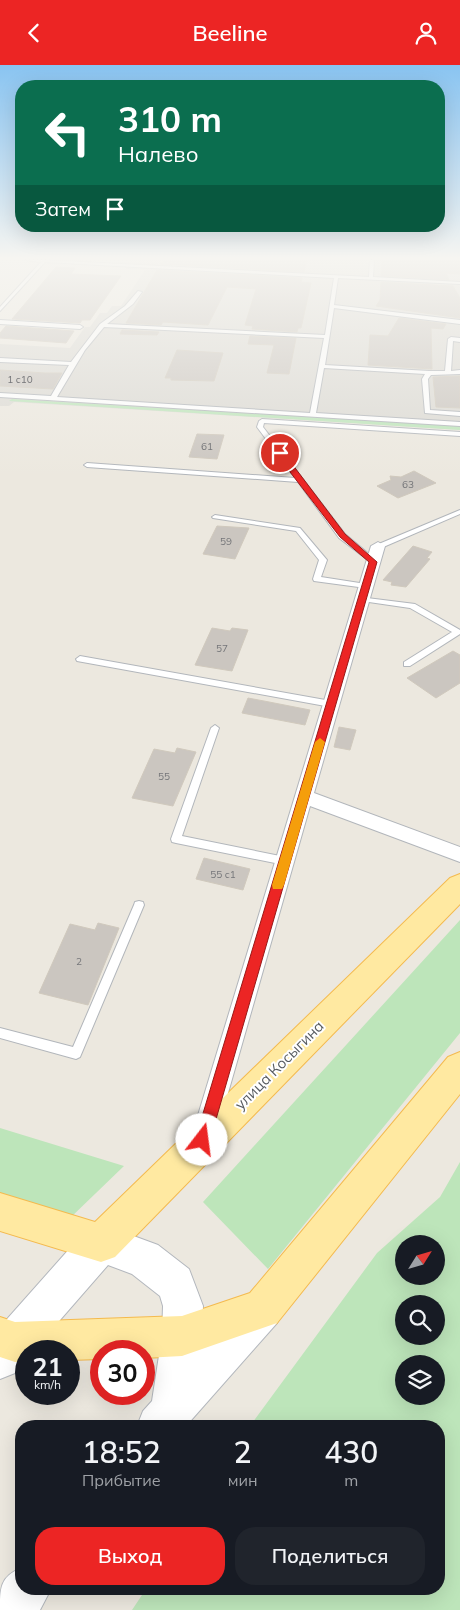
<!DOCTYPE html>
<html lang="ru">
<meta charset="utf-8">
<style>
:root{--surface:#171b24;--page:#20242c;--text:#f1f3f6;--muted:#9ea1a6;--accent:#ec2524}
body{margin:0;font-family:Mulish,sans-serif;background:var(--page);color:var(--text);height:100vh;display:flex;flex-direction:column;font-size:19px;white-space:nowrap}
*{box-sizing:border-box;margin:0}
p{font-size:16px;color:var(--muted)}
.icon{flex:none;width:28px;height:28px;fill:none;stroke:currentColor;stroke-width:2;stroke-linecap:round;stroke-linejoin:round}
.map{position:relative;flex:1;overflow:hidden}
.side{position:absolute;left:15px;top:1355px;width:430px;height:175px;display:flex;flex-direction:column;background:var(--surface);border-radius:20px;box-shadow:0 5px 20px #0002}
.side>*{flex:none}
.banner{position:absolute;left:15px;top:15px;width:430px;height:152px;border-radius:20px;box-shadow:0 5px 20px #0002;background:#0b6e4f;color:#fff;overflow:hidden}
.needle{width:32px;rotate:53deg}
.tools{position:absolute;left:395px;top:1170px;display:grid;gap:10px}
.tools a{display:grid;place-items:center;width:50px;height:50px;border-radius:50%;background:var(--surface);box-shadow:0 5px 20px #0002;font-size:25px}
.speed{position:absolute;left:15px;top:1275px;display:flex;gap:10px;font-size:25px;font-weight:700;text-align:center}
.speed>*{display:grid;place-content:center;width:65px;height:65px;border-radius:50%;background:var(--surface);box-shadow:0 5px 20px #0002;line-height:1}
.speed small{font-size:12px;font-weight:400}
.speed .limit{border:8px solid #d22;background:#fff;color:#111}
.pin{position:absolute;display:grid;place-items:center;width:42px;height:42px;color:#fff;margin:-21px;border:2px solid #fff;border-radius:50%;box-shadow:0 1px 5px #0007}
.me{position:absolute;width:55px;margin:-28px;rotate:15deg;stroke-linejoin:round;filter:drop-shadow(0 0 4px #0008)}
.turn{display:flex;align-items:center;gap:18px;height:105px;padding:0 20px;font-size:22px}
.turn .icon{width:65px;height:65px;stroke-width:2.5}
.turn b{display:block;font-size:35px;line-height:42px}
.then{display:flex;align-items:center;height:48px;padding:0 20px;background:#0003;gap:10px;font-size:19px}
.eta{display:flex;justify-content:space-evenly;align-items:center;height:85px;text-align:center}
.eta b{font-size:30px;font-weight:600;line-height:35px}
.button{display:flex;gap:10px;margin-top:auto;padding:10px 20px}
.button a{flex:1;height:58px;border-radius:20px;background:var(--accent);color:#fff;font-size:20px;font-weight:600;line-height:58px;text-align:center}
.button a+a{background:var(--page);color:var(--text)}
header{display:flex;justify-content:space-between;align-items:center;height:65px;padding:0 20px;background:var(--accent);color:#fff;font-size:22px;font-weight:600}
.map>svg:first-child{display:block}
.industrial{fill:#dcdad4}
.green{fill:#bde5ba;fill-rule:evenodd}
.building{fill:#cbc6c0;stroke:#d0c9bd}
.lines{fill:none;stroke-linecap:round;stroke-linejoin:round}
.service-casing{stroke:#b2b6bb;stroke-width:2}
.minor-casing{stroke:#b2b6bb;stroke-width:2}
.secondary-casing{stroke:#b3b7bd;stroke-width:2}
.primary-casing{stroke:#f4ba4f;stroke-width:2}
.service{fill:#fff;fill-rule:evenodd}
.minor{fill:#fff;fill-rule:evenodd}
.secondary{fill:#fff;fill-rule:evenodd}
.primary{fill:#ffe9a1;fill-rule:evenodd}
.route{fill:#ec2524;stroke:#991817}
.slow{fill:#f59e0b}
.labels{text-anchor:middle;dominant-baseline:central;stroke-width:4;stroke-linejoin:round;paint-order:stroke}
.number-label{font-size:10px;fill:#757679}
.near-street-label{font-size:15px;fill:#585c61;stroke:#fff}
</style>
<header><svg class="icon" aria-label="back" viewBox="0 0 24 24"><path d="M15 5l-7 7 7 7"/></svg>Beeline<svg class="icon" aria-label="person" viewBox="0 0 24 24"><circle cx="12" cy="8" r="4"/><path d="M4 21q1-7 8-7t8 7"/></svg></header>
<div class="map">
<svg width="460" height="1545" viewBox="0 0 460 1545">
<rect width="100%" height="100%" fill="#ece8df"/>
<path class="industrial" d="M132,195H460V365L14,337L9,341H0V279L70,283L85,262H90L100,248H107L112,241H121L145,205L126,204Z"/>
<path class="green" d="M12,334L460,361V365L9,336Z
M460,855V968L268,1204L203,1137Z
M0,1063L124,1101L68,1155L0,1133Z
M460,1097V1545H132L146,1524H439V1361H250L377,1188L440,1132ZM404,1179H436V1211H404ZM404,1239H436V1271H404ZM404,1299H436V1331H404Z"/>
<path class="building" d="M164,195H307L304,207L161,199Z
M382,195H460V209L446,208L449,215L381,211Z
M56,202L75,203L71,209L121,211L90,255H82L80,258L12,254Z
M157,205L302,213L301,217L311,218L301,263H298L297,267L252,264L253,261L245,260L256,224L227,222L208,260L163,257L161,260L126,258Z
M381,217L453,221L460,233V253L376,241L380,235Z
M399,253L446,259L443,264L431,263L432,304L368,300L370,270L388,271Z
M6,261L74,266L66,278L0,273V268Z
M122,265L159,267L157,270L120,269Z
M250,271L296,273L289,309L267,308L274,280L248,279Z
M177,285L223,288L214,316L171,315V313H165Z
M0,305L45,308H62L53,324L0,321Z
M460,311V343L436,342L433,312Z
M197,369L224,370L217,394L189,392Z
M414,406L436,418L398,433L377,421L391,415L390,411L401,412Z
M217,461L249,463L235,494L203,489Z
M413,481L432,487L427,493L430,494L406,522L391,520L392,517L383,515Z
M212,563L230,566L232,563L248,565L232,606L195,600Z
M453,586L460,590V618L436,633L407,613Z
M248,633L264,636L310,645L305,660L242,648Z
M339,662L356,665L350,685L334,682Z
M177,683L196,687L173,741L132,733L154,684L175,688Z
M204,793L250,804L243,825L196,814Z
M98,858L119,863L88,940L39,928L70,859L95,865Z"/>
<g class="lines">
<g class="service-casing">
<path id="service" d="M24,195H45L369,212L370,195H374L373,212L460,217V219L338,213L334,240L460,255V259L334,243L325,300L429,306H445L448,274L451,272L460,273V277L453,276L451,306L460,305V309L431,310L428,314L430,345L460,347V351L425,348L422,314L425,309L324,303L316,348L460,357V361L0,332V328L51,331L69,300L0,297V293L71,297L100,259L125,241L138,226L142,227L133,239L107,259L325,270L334,213L45,197L0,246V242L41,197ZM104,262L324,273L310,348L57,332L85,285Z
M0,255L80,260L83,262L80,264L0,259Z
M262,354L460,367V371L264,358L263,362L345,469L376,495V499H373L339,473L298,417L87,402L84,400L87,398L295,413L257,362L259,356Z
M460,445V449L381,483L374,481Z
M215,450L300,463L327,495L321,512L366,519L370,521L366,523L314,516L313,514L319,495L296,466L213,453L212,452Z
M359,532L415,539L460,565V569L410,601H404V597L452,567L410,543L362,536H359Z
M80,591L331,636L335,639L331,642L77,596L76,594Z
M215,660L219,663L182,771L285,792L289,793L290,796L289,799L285,800L176,778L172,777L171,774L211,663Z
M139,836L143,837L144,840L80,992L76,994L0,973V963L73,982L134,840L135,837Z"/>
</g>
<g class="minor-casing">
<path id="minor" d="M378,477L385,481L314,728L460,782V797L310,741L216,1070L213,1078L204,1082L195,1078L192,1070L371,481Z"/>
</g>
<g class="secondary-casing">
<path id="secondary" d="M101,1159L158,1180L189,1204L203,1241L201,1282L249,1230L263,1224L277,1230L283,1244L277,1258L186,1361H137L143,1346L152,1336L162,1271L163,1241L160,1231L132,1209L108,1200L33,1286H26V1294L15,1308L0,1314V1262L87,1164Z
M21,1503V1524H51L40,1545H0C0,1523 0,1512 21,1503Z"/>
</g>
<g class="primary-casing">
<path id="primary" d="M460,809V839L115,1192L101,1197L0,1166V1128L95,1157L450,813Z
M460,987V1029L277,1258L182,1291L144,1293V1286H101V1294L69,1295V1286H26V1297H15L0,1292V1252L15,1257L182,1251L250,1228L448,992Z"/>
</g>
<use href="#service" class="service"/>
<use href="#minor" class="minor"/>
<use href="#secondary" class="secondary"/>
<use href="#primary" class="primary"/>
</g>
<linearGradient id="sky" x2="0" y2="1"><stop stop-color="#89c4f1"/><stop offset="0.47" stop-color="#f6f5f1"/><stop offset="1" stop-color="#f6f5f1" stop-opacity="0"/></linearGradient>
<rect width="460" height="411" fill="url(#sky)"/>
<path class="route" d="M277,387H283L345,469L377,497L210,1075L208,1080L202,1082L197,1080L195,1075L369,497L340,472L277,390Z"/>
<path class="slow" d="M320,673L325,677L284,820L282,824H273L272,820L315,677Z"/>
<g class="labels">
<g class="number-label">
<text x="20" y="314">1 с10</text>
<text x="207" y="381">61</text>
<text x="408" y="419">63</text>
<text x="226" y="476">59</text>
<text x="222" y="583">57</text>
<text x="164" y="711">55</text>
<text x="223" y="809">55 с1</text>
<text x="79" y="896">2</text>
</g>
<g class="near-street-label">
<text transform="translate(279 1000) rotate(-45)">улица Косыгина</text>
</g>
</g>
</svg>
<div class="tools">
<a><svg class="needle" viewBox="-14 -14 28 28"><path d="M0-13l5 13h-10z" fill="#e53935"/><path d="M0 13l5-13h-10z" fill="#9ea1a6"/></svg></a>
<a><svg class="icon" aria-label="search" viewBox="0 0 24 24"><circle cx="10" cy="10" r="6"/><path d="M15 15l6 6"/></svg></a>
<a><svg class="icon" aria-label="layers" viewBox="0 0 24 24"><path d="M12 4l9 5-9 5-9-5zM3 14l9 5 9-5"/></svg></a>
</div>
<div class="speed"><div>21<small>km/h</small></div><div class="limit">30</div></div>
<div class="pin" style="left:280px;top:388px;background:#d93025"><svg class="icon" aria-label="arrive" viewBox="0 0 24 24"><path d="M6 21V4h12l-3 4 3 4H6"/></svg></div>
<svg class="me" style="left:202px;top:1075px" viewBox="-20 -20 40 40"><circle r="19" fill="#fff"/><path d="M0-13L10 11 0 6-10 11z" fill="#ec2524"/></svg>
<div class="banner">
<div class="turn"><svg class="icon" aria-label="left" viewBox="0 0 24 24"><path d="M17 20v-9H6M10 6l-5 5 5 5"/></svg><div><b>310 m</b>Налево</div></div>
<div class="then">Затем<svg class="icon" aria-label="arrive" viewBox="0 0 24 24"><path d="M6 21V4h12l-3 4 3 4H6"/></svg></div>
</div>
<section class="side">
<div class="eta">
<div><b>18:52</b><p>Прибытие</p></div>
<div><b>2</b><p>мин</p></div>
<div><b>430</b><p>m</p></div>
</div>
<div class="button"><a>Выход</a><a>Поделиться</a></div>
</section>
</div>
